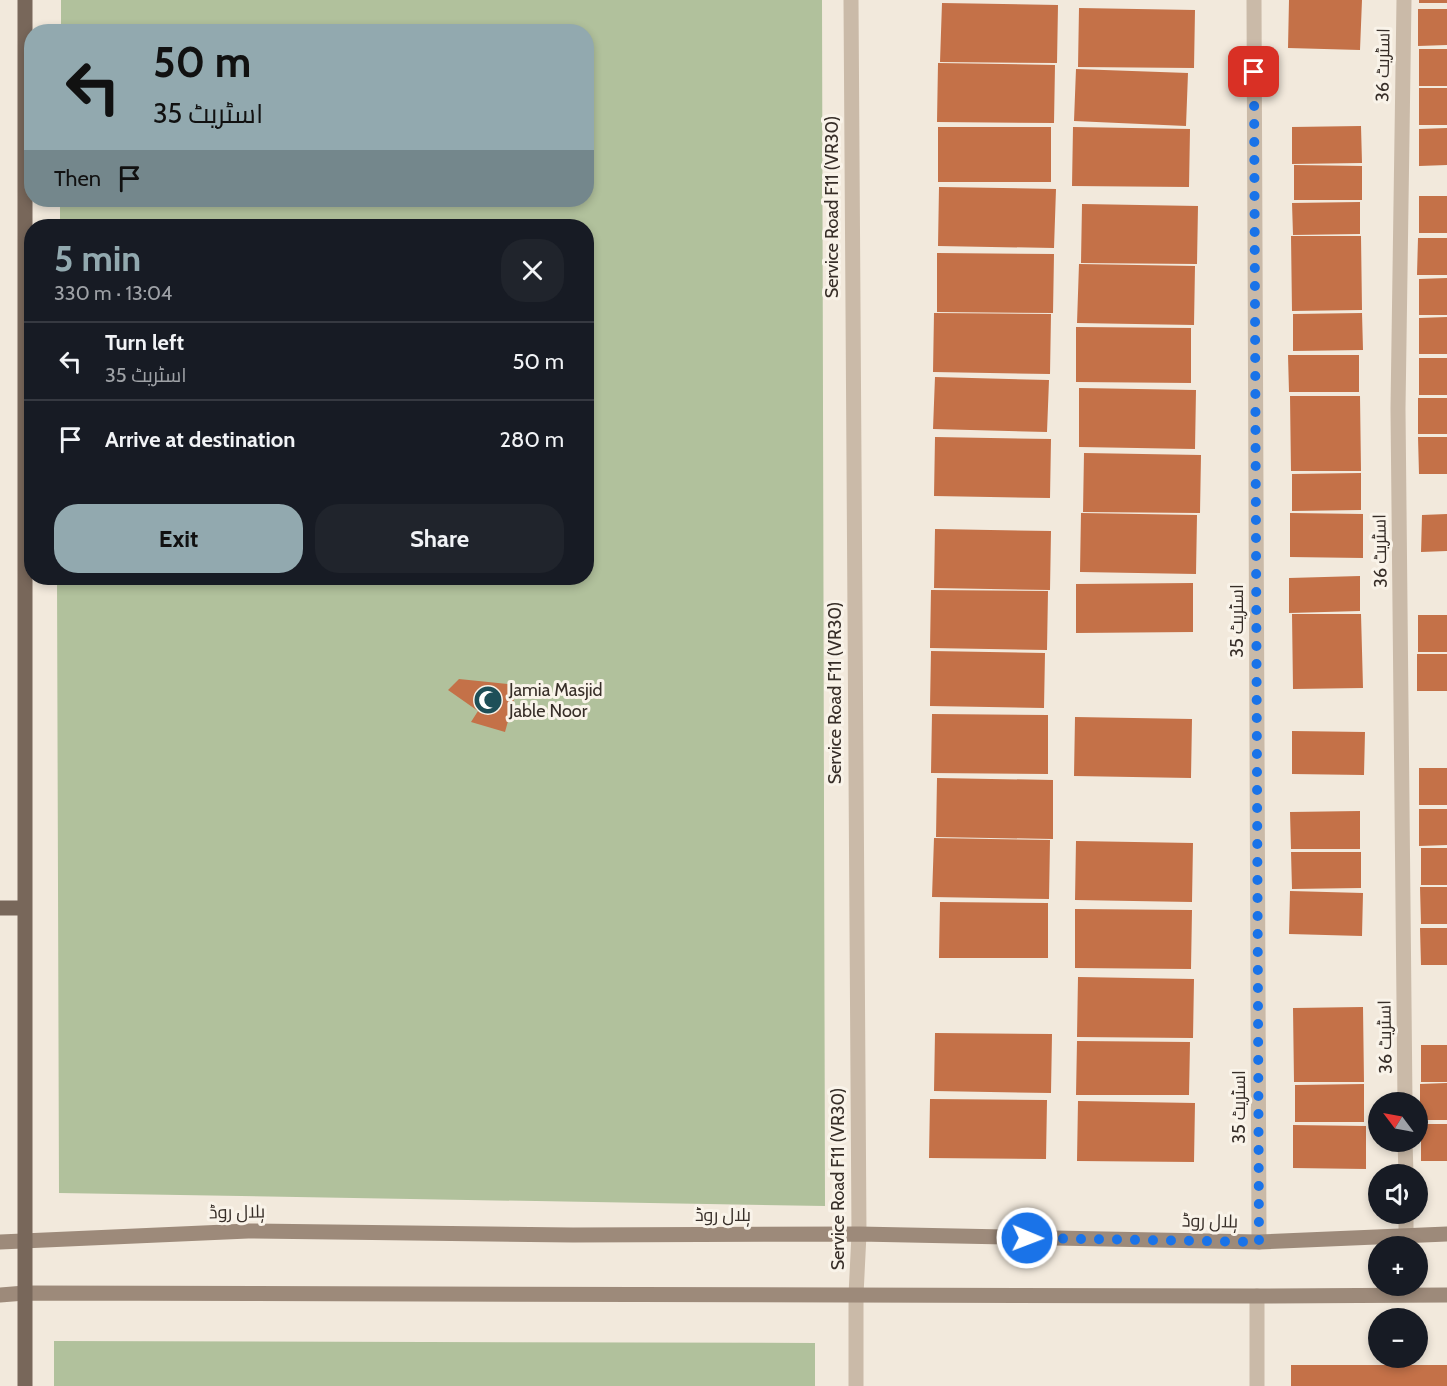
<!DOCTYPE html>
<meta charset="utf-8">
<style>
:root{--surface:#171b24;--page:#20242c;--text:#f1f3f6;--muted:#9ea1a6;--line:#363941;--accent:#92a9af}
body{margin:0;font-family:Cabin,Cairo,sans-serif;background:var(--page);color:var(--text);height:100vh;display:flex;flex-direction:column;font-size:22px;white-space:nowrap}
*{box-sizing:border-box;margin:0}
p{font-size:20px;color:var(--muted)}
.icon{flex:none;width:33px;height:33px;fill:none;stroke:currentColor;stroke-width:2;stroke-linecap:round;stroke-linejoin:round}
.map{position:relative;flex:1;overflow:hidden}
.sheet{position:absolute;left:24px;top:219px;width:570px;height:366px;display:flex;flex-direction:column;background:var(--surface);border-radius:24px;box-shadow:0 3px 9px #0003}
.sheet>*{flex:none}
.guide{position:absolute;left:24px;top:24px;width:570px;height:183px;border-radius:24px;box-shadow:0 3px 9px #0003;background:#92a9af;color:#111;overflow:hidden}
.needle{width:39px;rotate:302deg}
.buttons{position:absolute;left:1368px;top:1092px;display:grid;gap:12px}
.buttons a{display:grid;place-items:center;width:60px;height:60px;border-radius:50%;background:var(--surface);box-shadow:0 3px 9px #0003;font-size:30px}
.pin{position:absolute;display:grid;place-items:center;width:51px;height:51px;color:#fff;margin:-26px;border-radius:12px;box-shadow:0 3px 9px #0006}
.me{position:absolute;width:66px;margin:-33px;rotate:91deg;stroke-linejoin:round;filter:drop-shadow(0 0 4px #0008)}
.turn{display:flex;align-items:center;gap:21px;height:126px;padding:0 30px;font-size:27px}
.turn .icon{width:78px;height:78px;stroke-width:2.5}
.turn b{display:block;font-size:42px;line-height:51px}
.then{display:flex;align-items:center;height:57px;padding:0 30px;background:#0003;gap:12px;font-size:22px}
.round{display:grid;place-items:center;flex:none;width:63px;height:63px;border-radius:24px;background:var(--page)}
.headline{display:flex;align-items:center;justify-content:space-between;height:102px;padding:0 30px}
h1{font-size:36px;font-weight:700;line-height:45px;color:var(--accent)}
.action{display:flex;gap:12px;margin-top:auto;padding:12px 30px}
.action a{flex:1;height:69px;border-radius:24px;background:var(--accent);color:#111;font-size:24px;font-weight:700;line-height:69px;text-align:center}
.action a+a{background:var(--page);color:var(--text)}
ul{padding:0;list-style:none}
li{display:flex;align-items:center;gap:18px;height:78px;padding:0 30px;border-top:2px solid var(--line)}
li div{flex:1}
li b{display:block;font-size:22px}
li em{font-style:normal}
.map>svg:first-child{display:block}
.green{fill:#b1c19c}
.building{fill:#c47148}
.lines{fill:none;stroke-linecap:round;stroke-linejoin:round}
.street{stroke:#cabaa8;stroke-width:15}
.secondary{stroke:#9d8a7a;stroke-width:15}
.primary{stroke:#78675a;stroke-width:15}
.route{stroke:#1a73e8;stroke-width:10;stroke-dasharray:0 18}
.labels{text-anchor:middle;dominant-baseline:central;stroke-width:6;stroke-linejoin:round;paint-order:stroke}
.street-label{font-size:18px;fill:#372e28;stroke:#f9f3e9}
.poi-label{font-size:18px;fill:#372e28;stroke:#f9f3e9;text-anchor:start}
</style>
<div class="map">
<svg width="1447" height="1386" viewBox="0 0 1447 1386">
<rect width="100%" height="100%" fill="#f2e9dc"/>
<path class="green" d="M61,0H822L825,1206L59,1193L57,578H586V226H60V200H586V32L61,31Z
M54,1341L815,1343V1386H54Z"/>
<path class="building" d="M1289,0H1362L1360,50L1288,48Z
M1419,0H1447V3H1419Z
M942,3L1058,5L1057,63L940,62Z
M1079,8L1195,10L1194,68L1078,67Z
M1418,9H1447V45L1418,46Z
M1419,49H1447V86H1419Z
M938,63L1055,65L1054,123L937,122Z
M1076,69L1188,73L1186,126L1074,121Z
M1419,88H1447V125H1419Z
M1361,126L1362,163L1292,164V127Z
M938,127H1051V182H938Z
M1073,127L1190,129L1189,187L1072,186Z
M1447,128V165L1419,166V129Z
M1294,165L1362,166V200H1294Z
M939,187L1056,189L1054,248L938,246Z
M1419,196H1447V233H1419Z
M1360,202V234L1293,235L1292,203Z
M1082,204L1198,206L1197,264L1081,263Z
M1291,236H1361L1362,310L1292,311Z
M1418,238H1447V275H1417Z
M937,253L1054,254L1053,313L937,312Z
M1079,264L1195,266L1194,325L1077,323Z
M1447,278V315H1419V279Z
M934,313L1051,314L1050,374L933,372Z
M1362,313L1363,350L1293,351V314Z
M1447,317V354H1419V318Z
M1076,327L1191,328V383L1076,382Z
M1288,355H1359V392H1289Z
M1419,358H1447V395H1419Z
M935,377L1049,380L1047,432L933,429Z
M1079,388L1196,390L1195,449L1079,447Z
M1290,396H1360L1361,471H1291Z
M1418,398H1447V434H1418Z
M935,437L1051,439L1050,498L934,496Z
M1418,437H1447V474H1419Z
M1084,453L1201,455L1200,513L1083,512Z
M1361,473V510L1292,511V474Z
M1081,513L1197,515L1196,574L1080,572Z
M1290,513L1363,514V558L1290,557Z
M1447,514V551L1421,552L1422,515Z
M935,529L1051,531L1050,590L934,588Z
M1360,576V611L1289,613V578Z
M1193,583V632L1076,633V584Z
M931,590L1048,591L1047,650L930,648Z
M1292,614H1361L1363,688L1293,689Z
M1418,615H1447V652H1418Z
M931,651L1045,653L1044,708L930,706Z
M1417,654H1447V691H1417Z
M459,679L518,685L505,732L471,722L478,711L448,690Z
M932,714L1048,715V774L931,773Z
M1075,717L1192,719L1191,778L1074,776Z
M1292,731L1365,732L1364,775L1292,774Z
M1419,768H1447V805H1419Z
M937,778L1053,780V839L936,837Z
M1419,809H1447V845L1419,846Z
M1360,811V849H1291L1290,812Z
M934,838L1050,840L1049,899L932,897Z
M1076,841L1193,843L1192,902L1075,900Z
M1421,848H1447V885H1421Z
M1291,852H1361V888L1292,889Z
M1420,887H1447V924H1421Z
M1290,891L1363,893L1362,936L1289,934Z
M940,902L1048,903V958H939Z
M1075,909L1192,910L1191,969L1075,968Z
M1420,928H1447V965H1421Z
M1078,977L1194,979L1193,1038L1077,1037Z
M1363,1007L1364,1082H1294L1293,1008Z
M935,1033L1052,1034L1051,1093L934,1091Z
M1077,1041L1190,1042L1189,1095H1076Z
M1421,1045H1447V1082H1421Z
M1447,1083V1120H1420V1084Z
M1364,1084V1122H1295V1085Z
M930,1099L1047,1100L1046,1159L929,1158Z
M1078,1101L1195,1103L1194,1162L1077,1161Z
M1421,1124H1447V1161H1421Z
M1293,1125L1366,1126V1169L1293,1168Z
M1291,1365H1447V1386H1291Z"/>
<g class="lines">
<path class="street" d="M851,0L859,1234L856,1295V1386
M1254,0L1259,1242
M1404,0L1398,409L1405,1102
M1405,1142L1406,1174
M1406,1214V1235
M1257,1296V1386"/>
<path class="secondary" d="M0,1242L248,1231L573,1235L859,1234L1259,1242L1447,1234
M0,1295L25,1293L1257,1296L1447,1295"/>
<path class="primary" d="M0,908H24
M25,1386V0"/>
</g>
<g class="lines">
<path class="route" d="M1027,1238L1259,1242L1254,72"/>
</g>
<defs>
<g id="mosque-disc" transform="scale(1.5)"><circle r="9.5" fill="#1e4f58" stroke="#f9f3e9"/><path d="M3.5-4.9A6 6 0 1 0 3.5 4.9A5 5 0 1 1 3.5-4.9Z" fill="#fff"/></g>
</defs>
<g fill-rule="evenodd">
<use href="#mosque-disc" x="488" y="700"/>
</g>
<g class="labels">
<g class="street-label">
<text transform="translate(1383 65) rotate(-89)">اسٹریٹ 36</text>
<text transform="translate(832 207) rotate(-90)">Service Road F11 (VR30)</text>
<text transform="translate(1380 551) rotate(-91)">اسٹریٹ 36</text>
<text transform="translate(1237 621) rotate(-90)">اسٹریٹ 35</text>
<text transform="translate(835 693) rotate(-90)">Service Road F11 (VR30)</text>
<text transform="translate(1385 1037) rotate(-91)">اسٹریٹ 36</text>
<text transform="translate(1239 1107) rotate(-90)">اسٹریٹ 35</text>
<text transform="translate(838 1179) rotate(-90)">Service Road F11 (VR30)</text>
<text transform="translate(237 1212) rotate(-1)">ہلال روڈ</text>
<text x="723" y="1215">ہلال روڈ</text>
<text transform="translate(1210 1221) rotate(1)">ہلال روڈ</text>
</g>
<g class="poi-label">
<text x="509" y="690">Jamia Masjid<tspan x="509" dy="21">Jable Noor</tspan></text>
</g>
</g>
</svg>
<div class="buttons">
<a><svg class="needle" viewBox="-14 -14 28 28"><path d="M0-13l5 13h-10z" fill="#e53935"/><path d="M0 13l5-13h-10z" fill="#9ea1a6"/></svg></a>
<a><svg class="icon" aria-label="sound" viewBox="0 0 24 24"><path d="M4 9h4l5-4v14l-5-4H4zM17 9q2 3 0 6"/></svg></a>
<a>+</a>
<a>−</a>
</div>
<div class="pin" style="left:1254px;top:72px;background:#d93025"><svg class="icon" aria-label="arrive" viewBox="0 0 24 24"><path d="M6 21V4h12l-3 4 3 4H6"/></svg></div>
<svg class="me" style="left:1027px;top:1238px" viewBox="-20 -20 40 40"><circle r="17" fill="#1a73e8" stroke="#fff" stroke-width="3"/><path d="M0-11L8 9 0 5-8 9z" fill="#fff"/></svg>
<div class="guide">
<div class="turn"><svg class="icon" aria-label="left" viewBox="0 0 24 24"><path d="M17 20v-9H6M10 6l-5 5 5 5"/></svg><div><b>50 m</b>اسٹریٹ 35</div></div>
<div class="then">Then<svg class="icon" aria-label="arrive" viewBox="0 0 24 24"><path d="M6 21V4h12l-3 4 3 4H6"/></svg></div>
</div>
<section class="sheet">
<div class="headline"><div><h1>5 min</h1><p>330 m · 13:04</p></div><a class="round"><svg class="icon" aria-label="close" viewBox="0 0 24 24"><path d="M6 6l12 12M18 6L6 18"/></svg></a></div>
<ul>
<li><svg class="icon" aria-label="left" viewBox="0 0 24 24"><path d="M17 20v-9H6M10 6l-5 5 5 5"/></svg><div><b>Turn left</b><p>اسٹریٹ 35</p></div><em>50 m</em></li>
<li><svg class="icon" aria-label="arrive" viewBox="0 0 24 24"><path d="M6 21V4h12l-3 4 3 4H6"/></svg><div><b>Arrive at destination</b></div><em>280 m</em></li>
</ul>
<div class="action"><a>Exit</a><a>Share</a></div>
</section>
</div>
